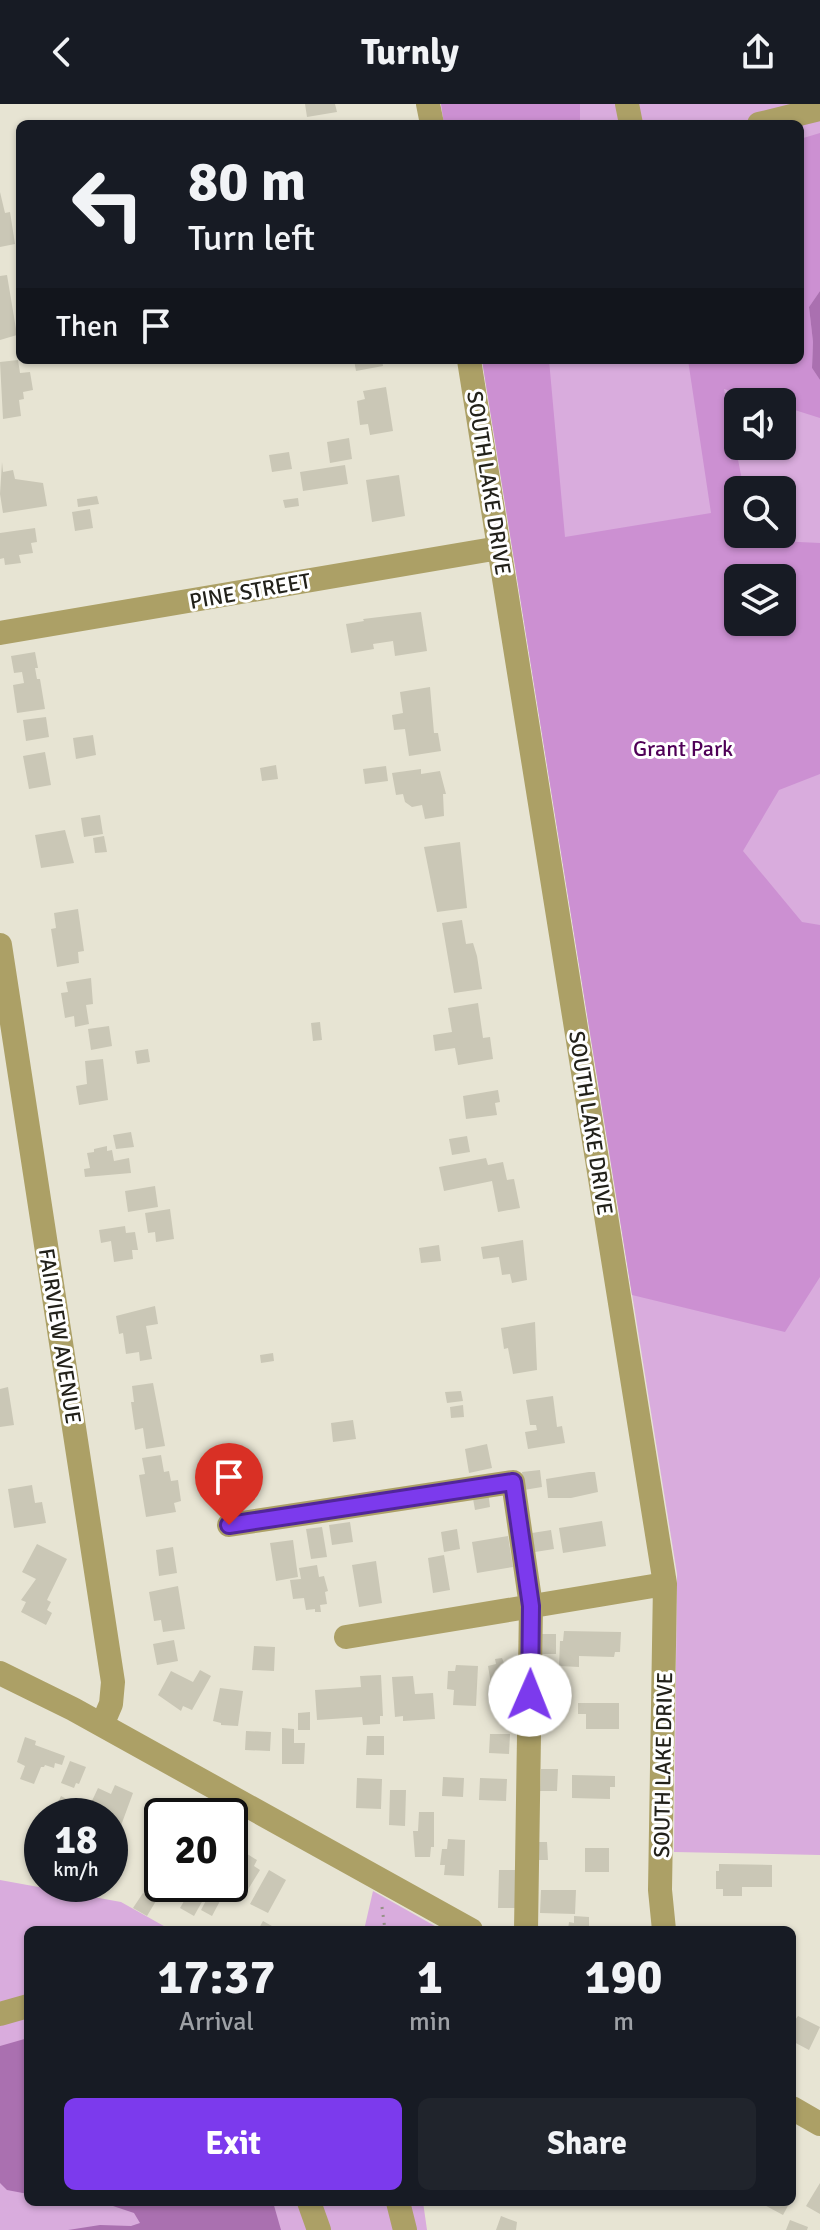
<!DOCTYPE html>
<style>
:root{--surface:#171b24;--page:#20242c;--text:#f1f3f6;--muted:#9ea1a6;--accent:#7c3aed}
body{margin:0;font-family:Signika,sans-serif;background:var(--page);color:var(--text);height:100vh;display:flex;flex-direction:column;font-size:30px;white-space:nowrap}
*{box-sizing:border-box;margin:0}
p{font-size:26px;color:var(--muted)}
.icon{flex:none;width:44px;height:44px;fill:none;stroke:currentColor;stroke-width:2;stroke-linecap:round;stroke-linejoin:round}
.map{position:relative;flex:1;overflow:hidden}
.panel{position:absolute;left:24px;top:1822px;width:772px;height:280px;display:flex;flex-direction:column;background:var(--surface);border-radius:12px;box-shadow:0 2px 6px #0004}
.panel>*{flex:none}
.top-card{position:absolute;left:16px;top:16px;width:788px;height:244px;border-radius:12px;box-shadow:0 2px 6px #0004;background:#171b24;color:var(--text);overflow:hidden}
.tools{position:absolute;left:724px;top:284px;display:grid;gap:16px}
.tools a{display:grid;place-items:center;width:72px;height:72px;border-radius:12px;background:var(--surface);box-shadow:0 2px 6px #0004;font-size:40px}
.speed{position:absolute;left:24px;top:1694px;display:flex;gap:16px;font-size:40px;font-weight:700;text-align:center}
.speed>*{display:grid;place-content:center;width:104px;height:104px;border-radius:50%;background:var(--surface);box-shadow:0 2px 6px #0004;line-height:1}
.speed small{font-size:20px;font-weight:400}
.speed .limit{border:4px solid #111;border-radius:12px;background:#fff;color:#111}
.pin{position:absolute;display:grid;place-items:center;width:68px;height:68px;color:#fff;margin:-82px -34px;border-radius:50% 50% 50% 0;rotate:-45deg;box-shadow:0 0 8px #0007}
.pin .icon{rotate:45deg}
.me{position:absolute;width:88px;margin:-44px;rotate:1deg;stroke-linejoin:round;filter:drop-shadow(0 0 6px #0008)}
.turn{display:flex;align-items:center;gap:28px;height:168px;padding:0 40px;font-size:36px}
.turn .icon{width:104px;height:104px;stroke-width:2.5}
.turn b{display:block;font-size:56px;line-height:68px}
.then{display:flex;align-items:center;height:76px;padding:0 40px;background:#0003;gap:16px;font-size:30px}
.eta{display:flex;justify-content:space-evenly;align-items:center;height:136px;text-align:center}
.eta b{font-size:48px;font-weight:800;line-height:56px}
.button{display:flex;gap:16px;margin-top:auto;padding:16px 40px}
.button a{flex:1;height:92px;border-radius:12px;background:var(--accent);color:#fff;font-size:32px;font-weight:800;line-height:92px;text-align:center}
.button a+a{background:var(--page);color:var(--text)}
header{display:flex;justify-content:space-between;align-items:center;height:104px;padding:0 40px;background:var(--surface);font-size:36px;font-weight:800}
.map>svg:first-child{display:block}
.green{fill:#d9acdd;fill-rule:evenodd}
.forest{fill:#cc90d2;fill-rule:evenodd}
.water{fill:#aa70b0}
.building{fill:#cac7b6}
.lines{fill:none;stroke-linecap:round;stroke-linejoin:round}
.path{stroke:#949185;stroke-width:3;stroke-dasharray:2 6;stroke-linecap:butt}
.minor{stroke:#aca066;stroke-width:24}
.route-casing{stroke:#51269a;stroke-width:20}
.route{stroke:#7c3aed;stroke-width:14}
.labels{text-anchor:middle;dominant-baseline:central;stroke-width:6;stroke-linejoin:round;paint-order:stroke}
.street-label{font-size:22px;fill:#22211a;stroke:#fff}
.park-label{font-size:22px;fill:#4f0057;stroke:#fff}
</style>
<header><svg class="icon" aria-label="back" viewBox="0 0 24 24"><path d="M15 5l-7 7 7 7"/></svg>Turnly<svg class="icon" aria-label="share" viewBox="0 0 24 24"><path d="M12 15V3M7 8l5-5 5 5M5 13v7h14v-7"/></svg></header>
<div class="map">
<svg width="820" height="2126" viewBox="0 0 820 2126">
<rect width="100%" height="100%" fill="#e7e4d3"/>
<path class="green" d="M441,0H820V1751L674,1748L677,1470L482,256H800V20H444ZM738,298H782V342H738ZM738,386H782V430H738ZM738,474H782V518H738Z
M0,1776L121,1798L171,1826H28V2098H423L427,2126H0Z
M373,1787L442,1826H364Z"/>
<path class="forest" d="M441,0H580V20H444Z
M820,29V187L809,203L813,238L812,264L820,276V314L782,302V298H768L724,285L744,386H738V430H752L754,436L820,439V670L779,686L743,747L802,818L820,821V1173L785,1228L632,1191L482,256H549L565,433L711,409L688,256H800V35ZM738,474H782V518H738Z"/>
<path class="water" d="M820,187V276L812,264L813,238L809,203Z
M28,1934V2090L7,2086L0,2079V1942Z
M101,2098H273L281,2126H68L100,2121L131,2122L140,2119L134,2109Z"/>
<path class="building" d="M305,0H335L337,8L307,13Z
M0,88L5,109L10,108L15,140L0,143Z
M7,171L17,231L0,236V172Z
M18,256L20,269L30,268L33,286L23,288L24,295L19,296L21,312L3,315L0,258Z
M354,256H382L383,262L356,267Z
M386,283L393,327L370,331L368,320L360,321L357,297L365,295L363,287Z
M349,334L352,355L330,359L327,338Z
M289,348L292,365L272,368L269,351Z
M2,358L3,368L13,366L15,375L43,379L47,402L3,409L0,390Z
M345,361L348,380L303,387L300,368Z
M399,371L405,412L372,418L366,376Z
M97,392L99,400L78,403L77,395Z
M298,394L299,402L285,404L283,396Z
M90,405L93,424L75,427L72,408Z
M35,424L37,438L31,439L33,449L19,451L21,459L5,461L4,454L0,455V429Z
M421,508L427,547L395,552L393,537L373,540L374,545L351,549L346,520L364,517L363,515Z
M35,548L38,564H35L37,575H40L45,605L17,609L13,581L24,579L22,568L14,569L11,552Z
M430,583L434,629H438L441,647L409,652L405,625L394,626L392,611L403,609L400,588Z
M46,613L49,633L26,637L23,616Z
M93,631L96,651L76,655L73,634Z
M45,648L51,681L29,685L23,652Z
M276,661L278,675L262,677L260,664Z
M386,662L388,677L365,680L363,665Z
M421,665V670L440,667L446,690H443L444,712L425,715L422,701L412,703L405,698L403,690L396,691L392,669Z
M100,711L103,730L84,733L81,714Z
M65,726L74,759L41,764L35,731Z
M104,732L107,748L95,749L93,734Z
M460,738L467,804L437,808L424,743Z
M78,805L84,847L78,848L79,859L57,863L51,825L56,824L54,809Z
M462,816L466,840L473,839L477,852L482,885L454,889L442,819Z
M91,874L93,900L86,901L89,920L75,923L74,912L65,914L61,889L68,888L66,878Z
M478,899L483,934L490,933L493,955L458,961L455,944L435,947L433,931L452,928L448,904Z
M320,918L322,936L313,937L311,919Z
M109,922L112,942L91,946L88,925Z
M148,945L150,958L137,960L135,947Z
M103,955L108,996L79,1001L76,982L87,980L85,957Z
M498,986L500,998L495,999L497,1011L466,1015L463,992Z
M131,1028L134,1043L116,1045L113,1031Z
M467,1032L470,1048L452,1051L449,1035Z
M107,1042V1047L112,1046L114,1057L129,1054L131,1069L85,1073L84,1065L90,1064L87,1049L94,1048V1045Z
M486,1054L488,1061L503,1058L507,1076L514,1075L520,1104L498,1108L492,1077L444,1087L439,1063Z
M155,1082L158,1103L128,1108L125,1087Z
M170,1105L174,1135L156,1138L155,1128L148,1129L145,1109Z
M125,1122L126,1129L135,1128L138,1146H132L133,1155L114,1158L111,1137L101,1139L99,1126Z
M523,1136L527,1176L512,1179L510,1170L502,1171L499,1153L483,1155L481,1143Z
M439,1141L441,1157L421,1159L419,1144Z
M155,1202L158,1220L146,1222L152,1255L140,1257L139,1248L126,1250L123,1229L119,1230L116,1212Z
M535,1218L537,1266L513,1270L508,1244L504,1245L501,1224Z
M273,1249L274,1257L261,1259L260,1251Z
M153,1279L165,1342L146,1345L143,1324L135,1326L131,1298H134L132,1282Z
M8,1283L14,1321L0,1323V1285Z
M461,1287L463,1297L447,1299L445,1288Z
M553,1292L557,1323L562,1322L565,1339L528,1345L525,1328L537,1326L536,1321H530L526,1296Z
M463,1301L464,1313L451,1314L450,1303Z
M353,1316L356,1335L333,1338L331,1319Z
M487,1340L492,1364L469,1369L465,1345Z
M161,1351L164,1368L169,1367L171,1377L178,1376L181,1397L174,1399L176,1408L146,1413L139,1371L145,1370L142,1354Z
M540,1366L542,1383L524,1386L522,1368Z
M589,1368H595L598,1388L571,1394H548L546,1375Z
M32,1381L35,1399L42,1398L46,1419L14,1424L8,1385Z
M488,1387L490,1403L475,1406L472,1389Z
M602,1417L606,1442L563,1449L559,1424Z
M350,1418L353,1438L332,1441L329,1421Z
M322,1423L327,1453L311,1455L306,1425Z
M457,1425L460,1445L444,1448L441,1428Z
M551,1426L554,1445L535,1448L532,1429Z
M508,1432L513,1463L477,1469L472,1438Z
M293,1436L298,1473L276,1477L270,1439Z
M37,1440L67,1455L47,1496L51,1498L47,1506L52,1509L46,1521L21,1508L26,1498L21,1496L36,1475L22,1468Z
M173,1443L177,1469L159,1472L156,1446Z
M444,1451L450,1486L433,1489L428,1454Z
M376,1457L382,1499L359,1503L352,1461Z
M317,1461L319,1473L324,1472L328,1487L325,1488L327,1500L320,1501L321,1508H315V1505L306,1506L304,1494L293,1495L290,1476L301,1475L299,1464Z
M178,1482L185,1525L163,1528L161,1516L154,1517L149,1488Z
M564,1527L621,1528L620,1548H615L614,1553L579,1552V1563L559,1562L560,1537H563Z
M537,1530H556V1550H537Z
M174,1536L178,1557L157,1561L153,1540Z
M254,1542L275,1543L274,1567L252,1566Z
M502,1554L504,1559L513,1557L518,1586L504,1589L503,1578L491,1580L488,1562L496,1560L495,1555Z
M456,1561L478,1562L476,1602L453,1601L454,1586L447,1585L448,1567H455Z
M200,1566L211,1572L192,1606L183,1602L181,1607L158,1591L171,1567L193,1578Z
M381,1571L383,1612H380V1620L363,1621L362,1613L317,1616L315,1586L361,1583L360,1572Z
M413,1572L415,1590L433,1589L435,1615L403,1617V1612L395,1613L392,1573Z
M220,1584L243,1587L238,1622L221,1621V1619L213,1617Z
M537,1592H555L556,1607H537Z
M578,1599H619V1625H586V1610H578Z
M310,1608V1626H298V1609Z
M282,1624L294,1625V1639H305L304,1660H282Z
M246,1627L271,1628L270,1647L245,1646Z
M490,1630H510L509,1650L489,1649Z
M367,1632H384V1651H366Z
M25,1633L36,1637L35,1641L65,1652L62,1661L55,1659L54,1664L45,1661L44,1663H41L34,1680L20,1675L25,1662L17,1658Z
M70,1657L86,1663L79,1680L76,1679L74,1684L61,1679Z
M541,1665H558L557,1687H540Z
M572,1671L615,1672V1683H610V1695L572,1694Z
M443,1673L464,1674L463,1693L442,1692Z
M357,1674L382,1675L381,1705L356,1704Z
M480,1674L507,1675L506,1697L479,1696Z
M115,1681L133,1689L119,1727L110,1723V1712H101L104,1705L91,1699L98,1684L111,1690Z
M390,1686H406L405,1722L389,1721Z
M61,1692L72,1698L69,1707L57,1701Z
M419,1708H434V1743H431L430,1753H415L413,1727H418Z
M160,1711L162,1712V1744L154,1740L152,1745L144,1740Z
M448,1735L465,1736L464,1772L444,1771L445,1761H440L442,1745H447Z
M534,1738H547L548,1756H534Z
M585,1744H609V1768H585Z
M244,1748L257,1756L254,1762L260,1766L244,1792L228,1783L232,1776L230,1763L237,1752L241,1755Z
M719,1760L772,1761V1783H742V1792H723V1785H716V1767H719Z
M269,1766L286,1776L268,1809L250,1800Z
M499,1766H521L520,1804H498Z
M541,1786H576L575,1810L540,1809Z
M190,1787L203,1796L194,1812L180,1804Z
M143,1789L156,1797L147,1812L133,1804Z
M209,1791L220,1797L212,1812L201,1806Z
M574,1812L589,1813V1826H568L569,1818L574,1819Z
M263,1817L279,1826H258Z
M798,1912L820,1923L809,1946L792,1937V1915L795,1916Z
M820,2079V2110L806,2102Z
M759,2098H790L783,2111Z
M501,2112L517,2118L516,2126H496Z
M790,2116L808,2123L807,2126H786Z"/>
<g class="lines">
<path class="path" d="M382,1803L385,1826"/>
<path class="minor" d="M428,0L432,20
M627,0L631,20
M759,20L820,5
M469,256L665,1480L660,1786L664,1826
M0,529L499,444
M0,841L113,1578L111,1600L102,1621
M229,1421L513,1378L531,1502L526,1826
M346,1533L665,1480
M0,1569L73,1605L471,1826
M0,1910L28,1902
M792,2004L820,2020
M309,2098L319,2126
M398,2098L405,2126"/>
</g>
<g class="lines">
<g class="route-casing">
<path id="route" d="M229,1421L513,1378L531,1502L530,1591"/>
</g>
<use href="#route" class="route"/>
</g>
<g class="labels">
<g class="street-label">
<text transform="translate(489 379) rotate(81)">SOUTH LAKE DRIVE</text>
<text transform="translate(250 487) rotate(-10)">PINE STREET</text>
<text transform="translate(591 1019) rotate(81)">SOUTH LAKE DRIVE</text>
<text transform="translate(60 1232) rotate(81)">FAIRVIEW AVENUE</text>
<text transform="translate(663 1661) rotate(-89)">SOUTH LAKE DRIVE</text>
</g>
<g class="park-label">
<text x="683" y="644">Grant Park</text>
</g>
</g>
</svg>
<div class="tools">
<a><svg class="icon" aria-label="sound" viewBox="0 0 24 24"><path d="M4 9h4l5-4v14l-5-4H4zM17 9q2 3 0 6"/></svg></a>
<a><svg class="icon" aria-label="search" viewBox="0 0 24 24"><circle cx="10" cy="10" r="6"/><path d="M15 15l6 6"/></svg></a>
<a><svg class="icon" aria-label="layers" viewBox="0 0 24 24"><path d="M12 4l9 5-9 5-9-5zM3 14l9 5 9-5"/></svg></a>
</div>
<div class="speed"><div>18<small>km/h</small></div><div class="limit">20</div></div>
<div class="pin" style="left:229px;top:1421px;background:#d93025"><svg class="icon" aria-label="arrive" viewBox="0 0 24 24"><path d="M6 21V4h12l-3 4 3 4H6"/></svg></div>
<svg class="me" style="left:530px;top:1591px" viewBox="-20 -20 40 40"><circle r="19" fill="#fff"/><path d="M0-13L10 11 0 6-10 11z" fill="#7c3aed"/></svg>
<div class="top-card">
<div class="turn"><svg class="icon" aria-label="left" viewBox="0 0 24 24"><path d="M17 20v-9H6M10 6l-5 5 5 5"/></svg><div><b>80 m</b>Turn left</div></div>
<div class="then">Then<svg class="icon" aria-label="arrive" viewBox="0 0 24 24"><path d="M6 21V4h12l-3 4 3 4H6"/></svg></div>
</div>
<section class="panel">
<div class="eta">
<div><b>17:37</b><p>Arrival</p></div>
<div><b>1</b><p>min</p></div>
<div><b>190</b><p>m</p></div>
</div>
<div class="button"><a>Exit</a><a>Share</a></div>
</section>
</div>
